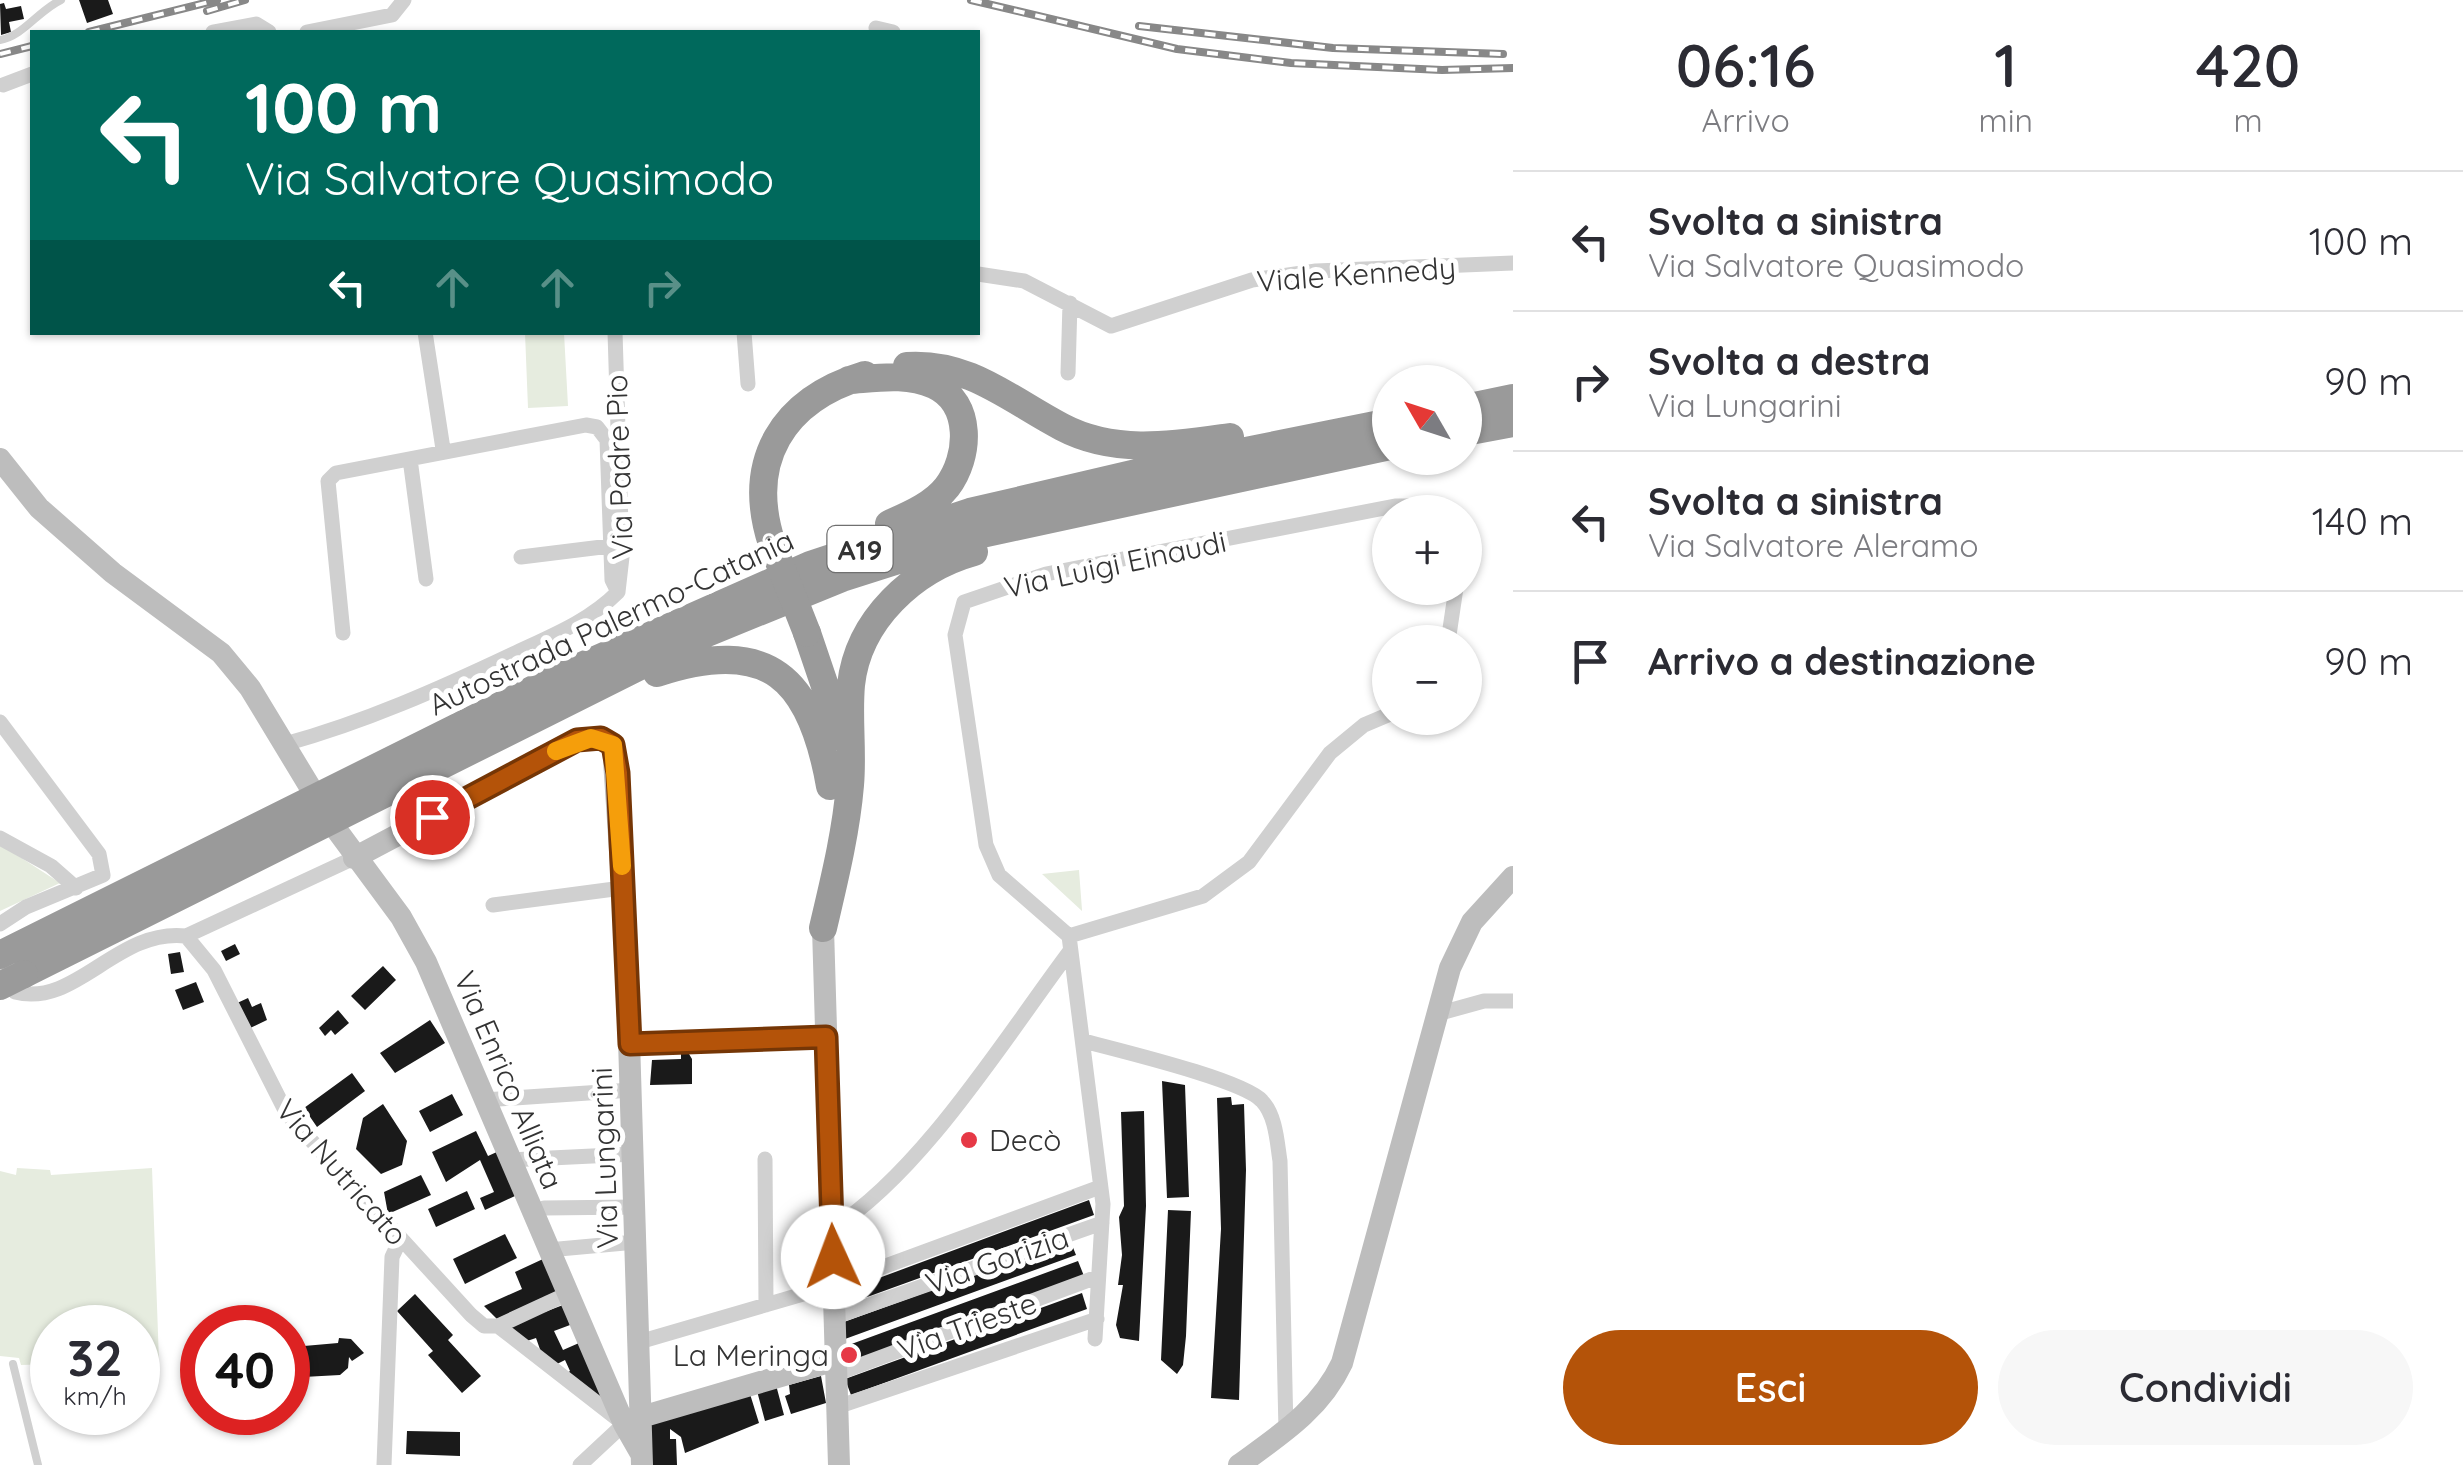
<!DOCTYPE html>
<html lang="it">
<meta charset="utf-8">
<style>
:root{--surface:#fff;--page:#f7f7f7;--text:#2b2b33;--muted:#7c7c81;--line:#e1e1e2;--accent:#b45309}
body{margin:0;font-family:Quicksand,sans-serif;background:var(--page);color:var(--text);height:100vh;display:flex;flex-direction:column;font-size:38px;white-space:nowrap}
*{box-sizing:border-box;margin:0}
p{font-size:32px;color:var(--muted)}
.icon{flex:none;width:55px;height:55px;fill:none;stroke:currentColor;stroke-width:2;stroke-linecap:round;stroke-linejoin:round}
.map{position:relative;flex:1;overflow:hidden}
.details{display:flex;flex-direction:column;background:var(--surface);width:950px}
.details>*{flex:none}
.top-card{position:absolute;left:30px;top:30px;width:950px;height:305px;border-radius:0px;box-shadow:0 2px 8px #0004;background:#00695c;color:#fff;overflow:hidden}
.needle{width:65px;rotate:309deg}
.fabs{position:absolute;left:1372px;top:365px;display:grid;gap:20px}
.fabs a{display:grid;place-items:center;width:110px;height:110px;border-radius:50%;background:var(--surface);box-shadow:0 2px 8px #0004;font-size:50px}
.speed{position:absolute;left:30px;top:1305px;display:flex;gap:20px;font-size:50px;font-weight:700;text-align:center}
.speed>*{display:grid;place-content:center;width:130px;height:130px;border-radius:50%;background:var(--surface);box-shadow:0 2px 8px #0004;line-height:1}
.speed small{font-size:25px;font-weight:400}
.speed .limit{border:15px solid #d22;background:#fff;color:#111}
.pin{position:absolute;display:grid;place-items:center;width:85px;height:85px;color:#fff;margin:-42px;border:5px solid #fff;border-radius:50%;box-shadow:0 2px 10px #0007}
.me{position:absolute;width:110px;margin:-55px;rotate:358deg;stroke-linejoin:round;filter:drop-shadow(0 0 8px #0008)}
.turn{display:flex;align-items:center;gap:35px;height:210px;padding:0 50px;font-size:45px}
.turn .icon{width:130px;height:130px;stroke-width:2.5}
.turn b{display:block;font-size:70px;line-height:85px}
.lanes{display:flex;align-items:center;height:95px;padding:0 50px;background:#0003;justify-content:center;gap:50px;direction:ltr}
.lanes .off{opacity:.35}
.eta{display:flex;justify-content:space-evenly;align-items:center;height:170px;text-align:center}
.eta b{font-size:60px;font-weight:600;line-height:70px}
.action{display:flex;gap:20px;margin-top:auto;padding:20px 50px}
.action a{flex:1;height:115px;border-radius:60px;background:var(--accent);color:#fff;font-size:40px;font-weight:600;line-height:115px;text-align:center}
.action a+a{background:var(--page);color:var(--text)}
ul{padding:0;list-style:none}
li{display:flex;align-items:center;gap:30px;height:140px;padding:0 50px;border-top:2px solid var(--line)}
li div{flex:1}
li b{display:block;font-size:38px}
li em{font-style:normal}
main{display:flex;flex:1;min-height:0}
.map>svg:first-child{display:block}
.green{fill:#e6ecdf}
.building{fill:#1a1a1a}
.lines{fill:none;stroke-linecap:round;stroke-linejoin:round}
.lane{stroke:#d0d0d0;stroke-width:8}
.street{stroke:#d0d0d0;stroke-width:15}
.secondary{stroke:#bdbdbd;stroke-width:22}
.highway{stroke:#9a9a9a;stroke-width:28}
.rail-casing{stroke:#888;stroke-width:8}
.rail{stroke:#fff;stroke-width:4;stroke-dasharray:11;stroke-linecap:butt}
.highway-bridge{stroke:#9a9a9a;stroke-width:28}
.route-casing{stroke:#753606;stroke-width:25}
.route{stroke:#b45309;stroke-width:18}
.slow{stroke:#f59e0b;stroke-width:18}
.poi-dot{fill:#e63946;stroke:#fff;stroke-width:4}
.labels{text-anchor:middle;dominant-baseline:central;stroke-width:10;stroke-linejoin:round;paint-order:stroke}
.shield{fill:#fff;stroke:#707070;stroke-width:2.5}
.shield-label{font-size:28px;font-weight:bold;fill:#333}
.street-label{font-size:30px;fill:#333;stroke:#fff}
.poi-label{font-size:30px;fill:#333;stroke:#fff;text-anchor:start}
</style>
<main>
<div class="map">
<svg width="1513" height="1465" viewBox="0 0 1513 1465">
<rect width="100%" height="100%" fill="#fff"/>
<path class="green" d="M525,333H564L568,406L528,408Z
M0,844L60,883L0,911Z
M1079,870L1082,910V911L1042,874Z
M17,1168L50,1170L51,1175L152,1168L159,1361H138V1328H52V1364L21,1365L19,1358L0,1356V1171L16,1175Z"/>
<path class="building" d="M79,0H108L113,14L87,23Z
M4,3L6,9L21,6L24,19L9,22L11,32L1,35L0,4Z
M235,944L240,954L226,961L221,951Z
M180,952L184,972L171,974L168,954Z
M383,966L396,980L365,1010L351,996Z
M196,982L204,1002L183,1010L175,990Z
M248,998L252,1007L261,1003L267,1020L246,1030L235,1004Z
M338,1010L349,1023L335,1035L331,1030L325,1036L319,1028Z
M430,1020L445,1043L395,1073L380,1053Z
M681,1054H689L692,1059V1084L650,1085L652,1060L681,1059Z
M352,1073L365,1091L317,1127L304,1108Z
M1162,1081L1185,1085L1189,1197L1167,1198Z
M452,1094L463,1115L430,1132L419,1111Z
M1231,1097L1232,1105L1244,1104L1246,1170L1239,1400L1211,1398L1221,1229L1217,1098Z
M383,1104L407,1141L402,1165L381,1174L356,1149L363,1118Z
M1144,1111L1146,1206L1139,1341L1120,1338L1116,1325L1123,1285H1118L1122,1255L1119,1217L1124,1206L1121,1112Z
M476,1131L488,1156L499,1151L515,1196L485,1210L480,1198L494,1192L480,1160L446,1182L432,1152Z
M421,1175L431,1195L388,1214L384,1192Z
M467,1191L475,1209L436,1227L428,1209Z
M1089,1200L1094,1215L845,1305L844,1291Z
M1168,1210L1191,1211L1186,1336L1183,1365L1177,1374L1161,1360Z
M505,1234L517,1258L465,1284L453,1259Z
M1070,1240L1076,1255L845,1339L844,1322Z
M543,1259L558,1291L497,1319L484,1306L522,1289L515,1272Z
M1078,1261L1084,1276L847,1363L846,1346Z
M1082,1293L1087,1309L851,1395L845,1379Z
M415,1294L453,1335L448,1340L481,1376L462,1393L428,1355L433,1351L397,1311Z
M563,1305L570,1325L554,1331L563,1350L579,1343L604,1404L566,1374L570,1371L565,1360L555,1365L542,1355L536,1338L527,1341L508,1326Z
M339,1338L351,1339L364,1353L352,1361L349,1357L348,1368L340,1375L303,1377L304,1346L338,1343Z
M821,1376L826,1403L791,1414L785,1396L790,1394L789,1385Z
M776,1385L784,1415L765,1421L757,1391Z
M750,1394L759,1423L685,1453L681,1437L670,1429V1439H676L677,1465H651L649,1421Z
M407,1431L460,1432V1456L406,1454Z"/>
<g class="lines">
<path class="lane" d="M0,40C23,36 39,10 61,0
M13,1364L38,1465"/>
<path class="street" d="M876,28L893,32
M213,32L256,24L269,32
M307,32L392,15L404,0
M3,85L32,74
M978,274L1024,281L1111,326L1252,280L1316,271L1513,263
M425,332L443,449
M744,332L748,384
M1068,373L1070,303
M410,459L426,579
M521,557L610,546
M343,633L328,481L336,473L586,425L597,427L607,440L612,580L618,592
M1448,642L1456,588
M0,722L99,854L103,875L26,907L0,924
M285,744C365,722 439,689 513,654C551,636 588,622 618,592L622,557L615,332
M0,838L51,866L76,888
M493,905L622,888
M186,936L354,858
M1069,936L999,875L986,845L955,635L964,602L1046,574L1395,506H1433L1440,512
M1069,936L1103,1204L1095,1339
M1069,936L1203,896L1249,862L1330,753L1364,725L1390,714
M0,964L15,992C76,1008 117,928 186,936L214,970L287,1114L471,1315L484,1326H498L624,1424L580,1465
M1437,1014L1484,1001H1513
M1084,1041C1117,1050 1244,1080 1262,1101C1276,1116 1277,1142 1280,1161L1286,1431
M484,1100L632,1090
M765,1159L766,1305
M509,1160L634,1154
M544,1208L635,1207
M832,1229C923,1171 1004,1039 1070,951
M548,1250L636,1242
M835,1317L1102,1223
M498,1326L567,1294
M639,1342L834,1285L1100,1187
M836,1374L1097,1277
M837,1407L1097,1319
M384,1465L392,1257L400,1240"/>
<path class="secondary" d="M0,459L39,508L113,573L221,653L250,688L310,787
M336,829L401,917L426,962L624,1424L640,1452
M354,858L577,740L601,738L613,745L626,942L642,1465
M823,928L839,1465
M630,1044L826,1037
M631,1420L836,1360
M1239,1465C1280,1435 1320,1410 1342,1363L1450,968L1472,922L1513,877"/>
<path class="highway" d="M907,366C970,362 1010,400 1062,427C1115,455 1173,445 1230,437
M849,380C878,378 907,373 934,385C973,403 970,457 947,487C933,505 909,515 889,524
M1465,408L1513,398
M1465,432L1513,423
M772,544C745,461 782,400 865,375
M807,633L826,689L832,737
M657,673C769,636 811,678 830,786
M823,928C834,881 846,833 850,785C853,752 848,718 851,685C858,620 913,569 974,552
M0,955L568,672L810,565L970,512L1141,472L1390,422
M24,974L702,635L842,578L977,535L1390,446"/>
<g class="rail-casing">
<path id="rail" d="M971,0L1177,49L1291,63L1442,70L1513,68
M207,11L245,0
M1139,26L1333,48L1503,54
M89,32L217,0
M0,54L32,46"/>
</g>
<use href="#rail" class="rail"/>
<path class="highway-bridge" d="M772,544L807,633
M0,986L24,974"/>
</g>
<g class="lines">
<g class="route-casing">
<path id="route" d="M432,817L577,740L601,738L613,745L618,773L630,1044L826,1037L833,1257"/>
</g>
<use href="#route" class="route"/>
<path class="slow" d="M556,751L591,738L613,745L622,866"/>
</g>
<g class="poi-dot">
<circle cx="969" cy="1140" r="10"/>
<circle cx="849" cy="1355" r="10"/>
</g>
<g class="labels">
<rect class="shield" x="827.5" y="526" width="65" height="46" rx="8"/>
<g class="shield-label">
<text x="860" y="549">A19</text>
</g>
<g class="street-label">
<text transform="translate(1356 274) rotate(-4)">Viale Kennedy</text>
<text transform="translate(619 467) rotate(-92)">Via Padre Pio</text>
<text transform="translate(1115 564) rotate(-12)">Via Luigi Einaudi</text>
<text transform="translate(611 622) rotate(-25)">Autostrada Palermo-Catania</text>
<text transform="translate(509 1080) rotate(67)">Via Enrico Alliata</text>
<text transform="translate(604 1158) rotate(-92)">Via Lungarini</text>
<text transform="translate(342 1172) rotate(49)">Via Nutricato</text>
<text transform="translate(997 1260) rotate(-19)">Via Gorizia</text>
<text transform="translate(967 1326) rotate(-20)">Via Trieste</text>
</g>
<g class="poi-label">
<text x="989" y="1140">Decò</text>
<text x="829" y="1355" text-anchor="end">La Meringa</text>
</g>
</g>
</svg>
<div class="fabs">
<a><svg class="needle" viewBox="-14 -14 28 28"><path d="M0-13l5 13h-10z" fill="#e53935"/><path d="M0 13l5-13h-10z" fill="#7c7c81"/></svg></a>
<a>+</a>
<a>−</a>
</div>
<div class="speed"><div>32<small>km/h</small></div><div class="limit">40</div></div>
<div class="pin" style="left:432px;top:817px;background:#d93025"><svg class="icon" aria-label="arrive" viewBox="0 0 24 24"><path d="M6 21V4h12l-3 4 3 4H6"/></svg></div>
<svg class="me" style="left:833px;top:1257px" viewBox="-20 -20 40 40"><circle r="19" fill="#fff"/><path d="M0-13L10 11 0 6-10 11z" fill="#b45309"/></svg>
<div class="top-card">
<div class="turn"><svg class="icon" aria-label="left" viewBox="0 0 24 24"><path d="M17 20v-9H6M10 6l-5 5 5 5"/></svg><div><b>100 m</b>Via Salvatore Quasimodo</div></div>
<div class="lanes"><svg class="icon" aria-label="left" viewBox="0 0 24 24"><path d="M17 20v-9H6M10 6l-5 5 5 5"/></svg><svg class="icon off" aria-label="ahead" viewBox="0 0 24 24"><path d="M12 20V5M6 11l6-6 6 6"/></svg><svg class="icon off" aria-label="ahead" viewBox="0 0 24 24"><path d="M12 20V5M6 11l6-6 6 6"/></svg><svg class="icon off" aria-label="right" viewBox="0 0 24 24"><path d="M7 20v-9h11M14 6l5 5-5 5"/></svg></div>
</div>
</div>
<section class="details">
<div class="eta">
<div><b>06:16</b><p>Arrivo</p></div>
<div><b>1</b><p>min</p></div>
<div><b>420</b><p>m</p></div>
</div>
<ul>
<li><svg class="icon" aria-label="left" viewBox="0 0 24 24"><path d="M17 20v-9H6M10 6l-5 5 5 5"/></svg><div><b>Svolta a sinistra</b><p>Via Salvatore Quasimodo</p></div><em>100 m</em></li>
<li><svg class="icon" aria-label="right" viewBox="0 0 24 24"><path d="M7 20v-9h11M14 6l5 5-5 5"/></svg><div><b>Svolta a destra</b><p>Via Lungarini</p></div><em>90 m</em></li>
<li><svg class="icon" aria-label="left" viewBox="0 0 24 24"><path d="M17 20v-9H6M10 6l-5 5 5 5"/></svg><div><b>Svolta a sinistra</b><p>Via Salvatore Aleramo</p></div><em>140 m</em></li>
<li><svg class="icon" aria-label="arrive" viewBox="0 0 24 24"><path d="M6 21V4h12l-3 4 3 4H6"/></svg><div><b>Arrivo a destinazione</b></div><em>90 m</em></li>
</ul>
<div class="action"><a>Esci</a><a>Condividi</a></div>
</section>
</main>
